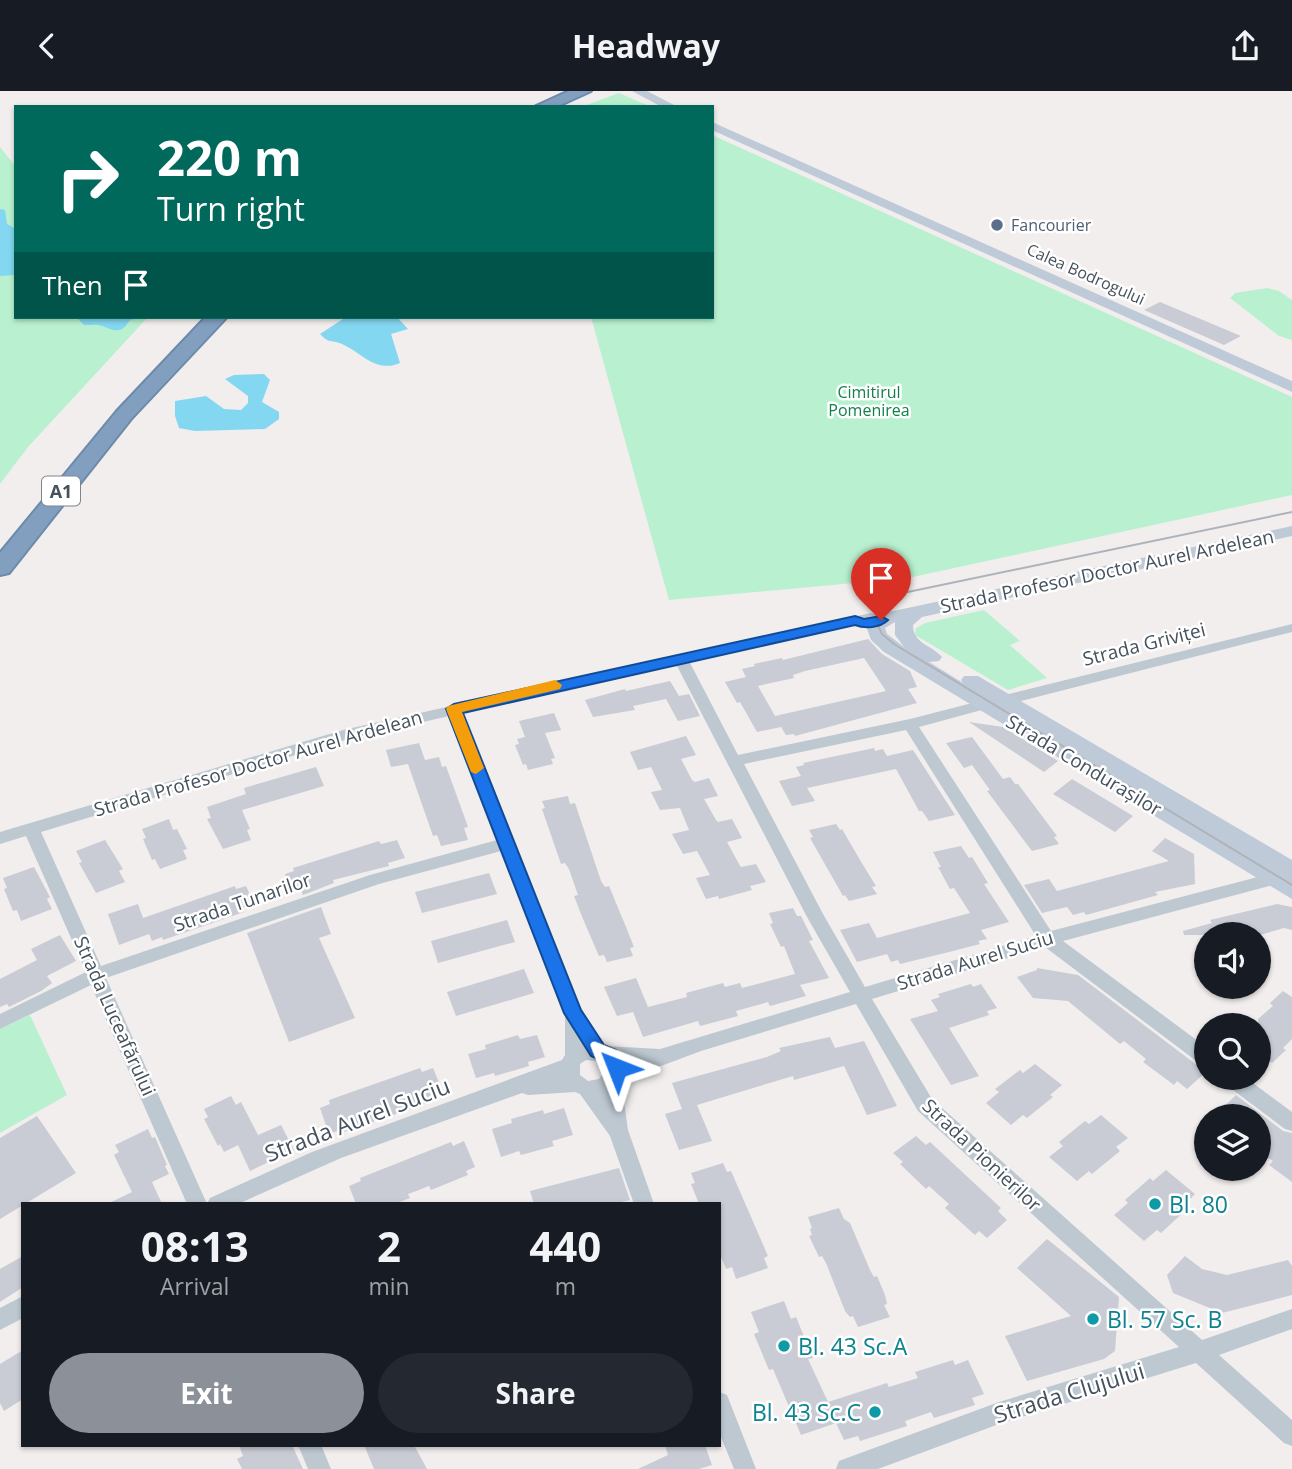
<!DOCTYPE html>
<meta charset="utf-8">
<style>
:root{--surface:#171b24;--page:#242831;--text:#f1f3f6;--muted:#9ea1a6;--accent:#8c9099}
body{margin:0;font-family:"Open Sans",sans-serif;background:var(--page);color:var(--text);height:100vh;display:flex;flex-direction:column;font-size:26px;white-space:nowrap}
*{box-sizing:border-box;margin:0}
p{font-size:23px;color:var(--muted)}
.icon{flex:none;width:38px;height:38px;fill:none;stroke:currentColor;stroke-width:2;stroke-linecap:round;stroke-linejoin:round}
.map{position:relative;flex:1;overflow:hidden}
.drawer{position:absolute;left:21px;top:1111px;width:700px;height:245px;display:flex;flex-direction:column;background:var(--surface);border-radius:0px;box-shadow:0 2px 5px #0004}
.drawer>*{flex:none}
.hud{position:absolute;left:14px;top:14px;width:700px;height:214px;border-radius:0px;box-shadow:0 2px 5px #0004;background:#00695c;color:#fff;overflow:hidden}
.fabs{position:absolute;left:1194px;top:831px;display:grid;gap:14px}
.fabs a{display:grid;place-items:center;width:77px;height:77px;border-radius:50%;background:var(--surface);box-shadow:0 2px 5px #0004;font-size:35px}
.pin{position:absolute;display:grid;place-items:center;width:60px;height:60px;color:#fff;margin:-72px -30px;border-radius:50% 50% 50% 0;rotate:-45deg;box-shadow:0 0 7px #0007}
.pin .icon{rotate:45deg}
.me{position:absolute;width:77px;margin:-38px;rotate:315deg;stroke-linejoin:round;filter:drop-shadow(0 0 5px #0008)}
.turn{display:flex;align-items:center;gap:24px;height:147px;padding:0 28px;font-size:32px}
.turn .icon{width:91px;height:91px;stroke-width:2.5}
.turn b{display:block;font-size:49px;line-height:60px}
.then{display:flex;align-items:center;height:66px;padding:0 28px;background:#0003;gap:14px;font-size:26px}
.eta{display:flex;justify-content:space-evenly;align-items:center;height:119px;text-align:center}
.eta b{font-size:42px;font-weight:700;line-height:49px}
.action{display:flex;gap:14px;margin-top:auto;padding:14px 28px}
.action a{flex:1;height:80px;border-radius:42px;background:var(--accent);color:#fff;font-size:28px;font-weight:700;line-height:80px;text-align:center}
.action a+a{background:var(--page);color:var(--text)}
header{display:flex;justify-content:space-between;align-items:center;height:91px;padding:0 28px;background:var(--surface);font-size:32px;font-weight:700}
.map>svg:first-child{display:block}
.green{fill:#b9f1d0}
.water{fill:#84d7f0}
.building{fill:#c9ccd4;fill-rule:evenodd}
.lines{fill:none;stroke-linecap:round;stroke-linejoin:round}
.highway-casing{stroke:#6e8aab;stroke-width:4}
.street{fill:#bdc8d1;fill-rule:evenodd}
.secondary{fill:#bfcad8;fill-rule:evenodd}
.highway{fill:#839fc0;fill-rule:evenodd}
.tram{stroke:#afb3b9;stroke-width:2}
.route{fill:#1a73e8;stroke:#114b97;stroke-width:2}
.slow{fill:#f59e0b}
.service-dot{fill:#5c6f8a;stroke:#fff;stroke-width:2.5}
.culture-dot{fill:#0f9aa8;stroke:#fff;stroke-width:2.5}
.labels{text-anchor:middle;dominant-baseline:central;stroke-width:5;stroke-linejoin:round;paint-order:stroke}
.far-service-label{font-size:16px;fill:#4e5e75;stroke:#fff;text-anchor:start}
.far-street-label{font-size:16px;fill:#45515c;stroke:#fff}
.far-park-label{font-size:16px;fill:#12814c;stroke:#fff}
.shield{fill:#fff;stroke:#7d858d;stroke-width:2}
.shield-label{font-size:18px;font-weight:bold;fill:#45515c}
.street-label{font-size:19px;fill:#45515c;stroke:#fff}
.near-street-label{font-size:23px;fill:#45515c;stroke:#fff}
.near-culture-label{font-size:23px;fill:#0d838f;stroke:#fff;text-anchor:start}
</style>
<header><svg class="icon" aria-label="back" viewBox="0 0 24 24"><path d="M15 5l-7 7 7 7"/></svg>Headway<svg class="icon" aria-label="share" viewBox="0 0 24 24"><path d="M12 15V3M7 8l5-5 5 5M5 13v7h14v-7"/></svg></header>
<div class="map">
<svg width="1292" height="1378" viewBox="0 0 1292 1378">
<rect width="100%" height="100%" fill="#f1eeed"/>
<path class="green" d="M619,2L651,16H581Z
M712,44L1292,306V404L908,487L669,509L591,226H712Z
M0,56L16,76V226H148L28,356L0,393Z
M1267,197L1279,200L1292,209V249L1279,245L1230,207L1235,202Z
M984,519L1020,550L1010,554L1047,587L1008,599L915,544L916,537L925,532Z
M30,924L67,1004L0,1042V938Z"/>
<path class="water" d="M0,118L5,119L7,133L16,138V184L0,185Z
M76,226H138L129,230C122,243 113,240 103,235C98,233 90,234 84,234Z
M346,226H397L408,238L391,243L400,272C376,282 363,263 344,254C333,248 330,254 320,243Z
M264,283L270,289L262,311L279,321V328L265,338L195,340L179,337L175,325V310L206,305L224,318L241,319L248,312V305L225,288L234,284Z"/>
<path class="building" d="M1160,211L1241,245L1224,254L1144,219Z
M868,548L882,563L910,580L917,596L908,598L917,612L795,645L794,643L786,644L781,636L757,641L740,611L737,612L725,591L746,586L742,578L755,575L754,573L782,567L783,569ZM864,567L886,600L775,625L758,595L794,587L793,584L805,580Z
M670,590L679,605L689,603L700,625L678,630L666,608L633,615L635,619L593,626L585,609L625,598L626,600Z
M554,622L561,639L545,642L555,667L551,668L553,673L528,679L526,673L523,674L515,654L519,653L517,648L525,646L519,630Z
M969,631L1003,636L1058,670L1044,681Z
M686,645L696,664L681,668L692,689L695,691L709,687L718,705L704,708L716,729L718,731L732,728L742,747L727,751L739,773L741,776L756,773L766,791L750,795L752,799L719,808L718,805L706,808L696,787L710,784L697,760L683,763L672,743L689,739L680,717L660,719L651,701L662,699L651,676L638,679L630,661Z
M972,646L1003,688L1010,686L1015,693H1018L1057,745L1054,746L1059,753L1032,760L987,700L990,699L972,674L964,677L946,652Z
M419,652L425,669L439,666L442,676L446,675L468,736L464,737L468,749L441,755L437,744L433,745L408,673L391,676L386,659Z
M874,657L875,660L883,658L887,665L913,659L955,724L929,730L922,720H919L896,678L807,697L815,710L792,715L779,690L801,685L796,676L804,674L803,672Z
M316,676L324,695L242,719L250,738L247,739L251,749L223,758L207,728L211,727L207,716L246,703L244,697Z
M1072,688L1110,711L1133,725L1115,741L1053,703Z
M568,705L570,713L575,712L601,790L605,796L609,795L626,836L634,856L630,857L633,865L607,871L604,864L599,865L583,828L574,805L578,804L569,778L565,772L561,773L542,718L545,717L542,710Z
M169,728L173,739L177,738L187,758L183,759L187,768L160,778L155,768L152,769L143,748L146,747L142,738Z
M836,733L840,739L842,738L863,774L876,795L872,796L877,803L849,810L845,804L843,805L810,747L813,746L809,739Z
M1165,747L1194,763L1195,793L1155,801L1158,804L1086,824L1084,821L1073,824L1067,816L1042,822L1024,794L1049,788L1057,800L1169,770L1152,760Z
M105,749L123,778L119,780L125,791L96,802L79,772L82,771L76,760Z
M397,749L405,767L388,772L389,775L333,789L334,792L303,804L301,799L292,802L285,783L294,780L293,777L379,750L381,753Z
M961,755L969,767L972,766L988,792L984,793L1009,831L981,839L987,848L978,850L980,853L949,861L900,873L898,869L891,871L887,863L857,871L840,839L869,832L877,847L970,822L954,797L950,798L938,776H941L933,761Z
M34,776L50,806L47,808L52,818L21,830L17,819L13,820L4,798L7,797L3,787Z
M489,782L497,803L422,822L415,801Z
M235,795L236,798L246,795L254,813L243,817L244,821L163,849L162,846L152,850L149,843L119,854L108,823L138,813L143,827Z
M1277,813L1292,816V839L1284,837L1260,844H1184L1183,840L1212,832L1210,829Z
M321,816L331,843L319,847L355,927L289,951L247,842Z
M793,817L797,825H801L813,849L809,850L829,887L800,894L806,905L770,915L768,911L736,920L738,925L700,935L698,930L643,946L633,921L617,925L604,896L636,887L648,916L687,906L686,902L723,892L725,896L740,892L742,897L795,883L784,855L781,856L770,833L773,832L769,822Z
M507,829L515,851L438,872L431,850Z
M60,844L76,870L47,885L52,892L41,900L9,916L7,913L0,916V888L37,869L31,858Z
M1037,877L1078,884L1206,981L1187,998L1177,990L1174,994L1143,971L1146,968L1124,950L1120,953L1068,910L1033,907L1017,886L1037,879Z
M524,878L534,902L456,925L447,901Z
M971,893L973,896L981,893L997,917L987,920L989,924L949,937L979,985L951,994L910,928L938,920L931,909L940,906L938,903Z
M1283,900L1292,906V948L1283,957L1286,959L1272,972L1258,962V928L1273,915L1270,912Z
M518,944L520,948L537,944L545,966L528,971L529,975L495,985L494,982L476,987L468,963L486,958L485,954Z
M830,946L835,957L864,950L897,1015L867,1024L844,975L794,989L793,985L697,1014L712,1050L679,1059L665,1023L682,1018L672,992L767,966L781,960L779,957Z
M1035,973L1062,994L1050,1004L1053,1006L1027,1027L1023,1024L1011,1034L986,1012L999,1001L995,998L1020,979L1023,982Z
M420,977L422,981L433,977L443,1001L431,1005L433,1010L341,1042L340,1039L329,1043L320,1017L330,1013L329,1009Z
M1236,1004L1283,1040L1292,1042V1091L1269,1074L1273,1070L1258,1060V1026H1213Z
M231,1005L236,1014L241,1011L258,1044L281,1034L294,1059L250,1080L238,1054L224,1061L220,1053L218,1055L204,1028L208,1026L204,1018Z
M564,1017L573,1044L552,1050L554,1055L521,1064L519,1060L501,1066L492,1038L512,1032L511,1028L543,1019L544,1023Z
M1101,1024L1128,1047L1116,1056L1120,1060L1092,1083L1089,1080L1077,1090L1049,1066L1063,1055L1059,1051L1085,1030L1089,1033Z
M37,1025L76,1082L0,1128V1047Z
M148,1038L152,1047L155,1046L167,1074L165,1075L169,1083L152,1091L162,1113H107L132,1101L114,1064L119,1061L115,1054Z
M916,1045L926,1054L930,1051L1001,1117L998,1120L1007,1129L987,1147L979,1140L975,1144L945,1117L949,1113L929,1095L926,1098L900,1073L903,1071L893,1062Z
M464,1050L475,1076L466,1080L468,1084L431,1099L429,1095L419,1099L408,1103L410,1107L394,1113H356L349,1095L361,1090L360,1087L451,1051L453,1055Z
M723,1072L727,1081L731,1080L768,1165L764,1167L768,1177L736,1188L732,1176L726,1178L719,1161V1113H699L691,1093L695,1092L691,1082Z
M619,1077L630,1109L613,1113H534L530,1100Z
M1166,1079L1195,1103L1183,1115L1187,1118L1161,1142L1157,1139L1144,1150L1114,1124L1128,1112L1125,1109L1150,1087L1153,1090Z
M839,1117L844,1128L850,1132L870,1179L874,1186L877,1185L885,1204L887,1213L884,1214L890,1226L858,1236L853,1225L850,1226L845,1220L826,1172L822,1165L819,1166L809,1145L812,1144L810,1138L812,1137L808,1126Z
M1047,1148L1119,1206L1115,1260L1104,1268L1027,1290L1005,1245L1071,1225L1017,1177Z
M23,1165V1196L0,1211V1178Z
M1185,1165L1202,1178L1227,1184L1288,1169L1292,1175V1204L1222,1222L1173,1202L1167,1184Z
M784,1210L791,1228L796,1226L813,1267L808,1268L828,1311L887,1292L889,1296L918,1287L915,1281L953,1269L955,1274L968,1269L984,1303L972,1307L975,1314L934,1327L931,1321L905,1330L907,1335L860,1350L858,1345L844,1349L836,1332L801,1344L773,1278L769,1279L754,1243L759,1241L751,1221Z
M23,1259V1308L4,1320L0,1312V1273Z
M239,1354H292L303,1378H242L237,1368L243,1365Z
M364,1354H414L427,1378H374Z
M665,1354H705L712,1374L699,1378H638L668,1364Z"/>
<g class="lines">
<g class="highway-casing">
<path id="highway" d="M569,0H591L556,16H534Z
M206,226H227L131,328L9,482L0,484V462L117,320Z"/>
</g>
<path class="street" d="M871,522L886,526L888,529L881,533L871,530L689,570L738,664L910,628L984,609L989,611L991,614L989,617L919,636L1051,840L1292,777V789L1063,850L1206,956V975L1199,972L1045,856L872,908L932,1008L1202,1249L1292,1218V1238L1219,1264L1292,1329V1355L1284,1352L1196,1272L999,1333L878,1378H836L839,1370L847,1367L999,1311L1179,1256L918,1020L856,913L701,960L621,990L628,1039L654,1113H634L610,1045L580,1003L575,1001L528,1004L522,1002L341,1067L238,1113H187L91,894L0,938V923L86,881L26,745L0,753V741L343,639ZM676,573L807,826L850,901L660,958L604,955L575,907L463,622ZM449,625L497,749L370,784L101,875L41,741L345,649ZM906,639L1036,845L865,896L823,823L744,673ZM501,760L565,921V964L562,969L312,1061L210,1107L207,1113L106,887L379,793ZM586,969L603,971L607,977L599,988L588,990L580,984V973Z
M1292,533V541L1005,614L998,609L1005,604Z
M1223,987H1246L1292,1021V1040L1285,1038L1225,993Z
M23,1205V1227L0,1239V1217Z
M719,1301L727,1304L756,1378H734L719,1341Z
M298,1354H321L331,1378H308Z"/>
<path class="secondary" d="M632,0H647L678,16H662Z
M712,31L1292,290V301L712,39Z
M1292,435V445L922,526L913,534C913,553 932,554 942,566L939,570L929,571L963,592L961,589L964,585H978L1292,769V787L1285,785L1292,789V808L884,561L871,549L866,535L877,524L884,522ZM895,531V544L904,556L887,543L885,537Z"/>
<use href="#highway" class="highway"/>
<path class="tram" d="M1292,421L903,502L882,513L875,528L882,543L894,553L1292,794"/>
</g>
<path class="route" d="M855,525L864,528L881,525L888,529C880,537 865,538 855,534L463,622L581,919L604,954L616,959L626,977L623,983L617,985L610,983L603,970L591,965L564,922L446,618L454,613Z"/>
<path class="slow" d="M555,589L562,594L560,598L462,621L484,677L476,683L471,681L446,618L448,615Z"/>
<circle class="service-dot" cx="997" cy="134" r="7"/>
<g class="culture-dot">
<circle cx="1155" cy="1113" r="7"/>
<circle cx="1093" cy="1228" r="7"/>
<circle cx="784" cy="1255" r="7"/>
<circle cx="875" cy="1321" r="7"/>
</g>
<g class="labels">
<g class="far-service-label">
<text x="1011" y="134">Fancourier</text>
</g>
<g class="far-street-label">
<text transform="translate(1086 183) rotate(24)">Calea Bodrogului</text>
</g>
<g class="far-park-label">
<text x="869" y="301">Cimitirul<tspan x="869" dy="18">Pomenirea</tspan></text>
</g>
<rect class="shield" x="42" y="385.5" width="38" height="29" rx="5"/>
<g class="shield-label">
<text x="61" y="400">A1</text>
</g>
<g class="street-label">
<text transform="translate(1107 480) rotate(-12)">Strada Profesor Doctor Aurel Ardelean</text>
<text transform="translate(1144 553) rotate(-14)">Strada Griviței</text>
<text transform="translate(258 672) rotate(-16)">Strada Profesor Doctor Aurel Ardelean</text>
<text transform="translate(1084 674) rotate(31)">Strada Condurașilor</text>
<text transform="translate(242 811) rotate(-19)">Strada Tunarilor</text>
<text transform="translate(975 869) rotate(-17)">Strada Aurel Suciu</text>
<text transform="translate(115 925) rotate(66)">Strada Luceafărului</text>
<text transform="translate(982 1064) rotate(43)">Strada Pionierilor</text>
</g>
<g class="near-street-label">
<text transform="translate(357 1028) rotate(-21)">Strada Aurel Suciu</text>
<text transform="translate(1069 1301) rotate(-17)">Strada Clujului</text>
</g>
<g class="near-culture-label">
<text x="1169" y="1113">Bl. 80</text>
<text x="1107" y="1228">Bl. 57 Sc. B</text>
<text x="798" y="1255">Bl. 43 Sc.A</text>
<text x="861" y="1321" text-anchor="end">Bl. 43 Sc.C</text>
</g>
</g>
</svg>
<div class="fabs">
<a><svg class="icon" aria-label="sound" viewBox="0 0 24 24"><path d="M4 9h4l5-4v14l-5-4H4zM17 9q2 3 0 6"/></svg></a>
<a><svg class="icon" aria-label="search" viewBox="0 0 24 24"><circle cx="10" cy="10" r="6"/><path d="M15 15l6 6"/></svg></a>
<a><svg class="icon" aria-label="layers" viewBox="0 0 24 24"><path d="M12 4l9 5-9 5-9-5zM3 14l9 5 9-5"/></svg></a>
</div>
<div class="pin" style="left:881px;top:529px;background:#d93025"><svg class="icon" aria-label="arrive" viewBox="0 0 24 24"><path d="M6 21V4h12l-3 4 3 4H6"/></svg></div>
<svg class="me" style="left:617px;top:977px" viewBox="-20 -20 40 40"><path d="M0-17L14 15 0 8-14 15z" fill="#1a73e8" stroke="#fff" stroke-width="4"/></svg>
<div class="hud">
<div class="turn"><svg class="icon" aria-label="right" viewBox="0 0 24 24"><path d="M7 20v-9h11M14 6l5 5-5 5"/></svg><div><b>220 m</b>Turn right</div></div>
<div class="then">Then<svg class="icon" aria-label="arrive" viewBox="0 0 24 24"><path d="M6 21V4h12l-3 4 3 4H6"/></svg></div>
</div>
<section class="drawer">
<div class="eta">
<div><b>08:13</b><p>Arrival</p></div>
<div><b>2</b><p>min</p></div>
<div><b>440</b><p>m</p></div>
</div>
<div class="action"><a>Exit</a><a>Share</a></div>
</section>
</div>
